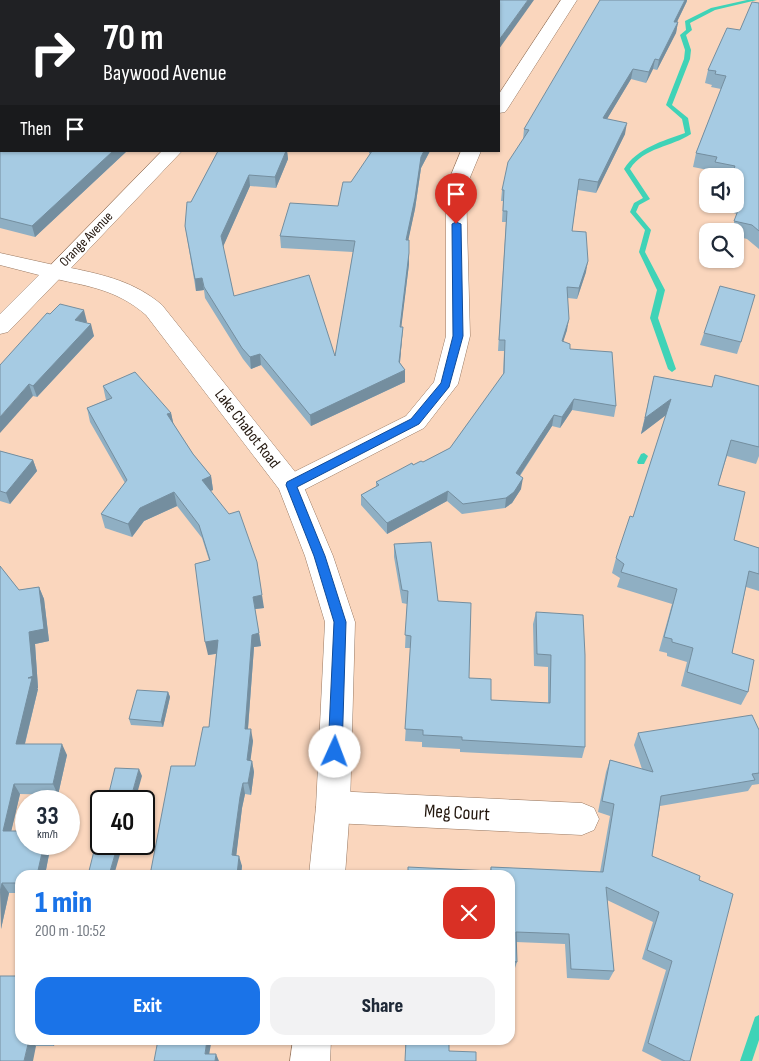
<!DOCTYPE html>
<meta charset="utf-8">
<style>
:root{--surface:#fff;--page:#f2f2f3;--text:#1f2937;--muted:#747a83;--accent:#1a73e8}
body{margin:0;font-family:"Sofia Sans Condensed",sans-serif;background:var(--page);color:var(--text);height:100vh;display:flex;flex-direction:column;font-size:19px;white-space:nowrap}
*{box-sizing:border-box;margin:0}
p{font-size:16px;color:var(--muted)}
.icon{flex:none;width:28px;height:28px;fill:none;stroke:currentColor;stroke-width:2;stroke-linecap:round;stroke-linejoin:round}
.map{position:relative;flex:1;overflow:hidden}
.sheet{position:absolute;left:15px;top:870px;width:500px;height:175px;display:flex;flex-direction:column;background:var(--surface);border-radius:15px;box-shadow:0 1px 4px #0004}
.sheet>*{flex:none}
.hud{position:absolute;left:0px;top:0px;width:500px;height:152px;box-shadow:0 1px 4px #0004;background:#202124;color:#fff;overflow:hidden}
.buttons{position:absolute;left:699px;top:168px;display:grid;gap:10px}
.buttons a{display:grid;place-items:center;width:45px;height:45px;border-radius:10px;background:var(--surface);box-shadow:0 1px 4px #0004;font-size:25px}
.speed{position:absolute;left:15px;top:790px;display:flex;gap:10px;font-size:25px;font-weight:700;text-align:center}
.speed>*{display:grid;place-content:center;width:65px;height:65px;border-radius:50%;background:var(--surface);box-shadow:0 1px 4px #0004;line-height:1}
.speed small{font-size:12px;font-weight:400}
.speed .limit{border:2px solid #111;border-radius:8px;background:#fff;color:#111}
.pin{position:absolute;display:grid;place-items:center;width:42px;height:42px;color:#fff;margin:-51px -21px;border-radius:50% 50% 50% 0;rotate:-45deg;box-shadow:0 0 5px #0007}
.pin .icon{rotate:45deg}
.me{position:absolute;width:55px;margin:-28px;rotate:2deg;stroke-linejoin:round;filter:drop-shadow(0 0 4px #0008)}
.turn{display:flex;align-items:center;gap:18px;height:105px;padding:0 20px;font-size:22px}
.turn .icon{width:65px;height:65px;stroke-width:2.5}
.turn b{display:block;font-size:35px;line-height:42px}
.then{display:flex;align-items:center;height:48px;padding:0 20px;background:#0003;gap:10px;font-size:19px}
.round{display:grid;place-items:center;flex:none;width:52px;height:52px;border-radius:15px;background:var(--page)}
.head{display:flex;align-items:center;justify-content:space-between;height:85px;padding:0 20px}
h1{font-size:30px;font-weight:800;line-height:38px;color:var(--accent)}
.button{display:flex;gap:10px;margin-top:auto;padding:10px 20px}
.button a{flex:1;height:58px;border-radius:15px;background:var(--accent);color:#fff;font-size:20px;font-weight:800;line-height:58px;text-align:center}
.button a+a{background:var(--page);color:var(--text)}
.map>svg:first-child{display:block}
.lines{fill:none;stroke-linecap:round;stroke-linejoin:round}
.stream{fill:#3fd3b7;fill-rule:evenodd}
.minor-casing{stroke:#997962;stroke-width:1}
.tertiary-casing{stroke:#997962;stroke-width:1}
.minor{fill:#fff;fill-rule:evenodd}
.tertiary{fill:#fff;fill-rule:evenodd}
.wall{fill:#8fafc3}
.shaded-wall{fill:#748e9f}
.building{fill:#a6cbe3;stroke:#748e9f}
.route{fill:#1a73e8;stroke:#114b97}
.labels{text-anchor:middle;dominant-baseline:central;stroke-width:4;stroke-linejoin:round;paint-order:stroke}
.far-street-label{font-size:14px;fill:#22160d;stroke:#fff}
.street-label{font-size:16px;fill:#22160d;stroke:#fff}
.near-street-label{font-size:19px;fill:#22160d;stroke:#fff}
</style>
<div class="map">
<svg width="759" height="1061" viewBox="0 0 759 1061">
<rect width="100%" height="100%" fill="#fad6bd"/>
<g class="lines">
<path class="stream" d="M747,0H757L715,10L690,23L692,30L686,35L691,50L690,59L672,105L688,118L691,134C672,147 644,147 630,169L650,199L639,205L636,212L651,230L645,252L665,290L658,318L676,369L672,372L668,369L650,318L657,290L639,252L645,230L630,212L634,203L643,198L624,169C637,148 663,141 685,133L682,119L666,105L684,59L685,50L680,35L686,30L685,21L711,8Z
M644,453L648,456L644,464H638L637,462L641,454Z
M759,1015V1040L752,1061H740L755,1017Z"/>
<g class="minor-casing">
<path id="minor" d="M561,0H577L508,108L505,112L499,113V94Z
M461,151H481L466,187L470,336L458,384L424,428L300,492L291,495L282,492L278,485L282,478L406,416L434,382L446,336V187Z
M0,253L63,267L66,272L8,332L0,334V314L39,275L0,265Z
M333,791L582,803L594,808L599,819L594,830L582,835L333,823L321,818L316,807L321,796Z"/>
</g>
<g class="tertiary-casing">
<path id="tertiary" d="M162,151H182L71,268C105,275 135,282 162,305L300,478L333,556L355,622L350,807L345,875H309L316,807L325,622L305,556L279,489L146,315C115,288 85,286 47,277L44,272Z
M293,1040H331L330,1061H290Z"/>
</g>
<use href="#minor" class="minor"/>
<use href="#tertiary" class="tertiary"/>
</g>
<path class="wall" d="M687,1L677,22H678L676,33L657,70L653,69L646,83L631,79L607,119L625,134L596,193L578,190L572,231L586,272L577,299L568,298L567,330L563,341L570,349L616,406L614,417L572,410L560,428L552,426L520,476L521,489L512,503L505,508L462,514L447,501L387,534L361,505V495L376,487V482L413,465L423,462L450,448L503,375L504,351H498L506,222H502L503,201H501L502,190L523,140L524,129Z
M759,3V249L747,239L735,236V231H731L737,214L718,209L720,204H735V176H711L713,171L693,167L696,153L721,89L711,87L712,85L705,83L708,70L740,30Z
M0,112L127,151L35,237L0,228Z
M218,151H287L288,159L276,188L250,186L223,246L234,296L335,356L353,252L281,248L280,236L338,206L351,182L371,154L369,153V151H430L421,168L415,209L408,240L409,264L401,327H403L402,338L400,363L405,370V382L311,426L261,365L251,369L243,359L205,298L204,290L196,291L185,226L191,202Z
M87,322L86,323L94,336L37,397L33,396L0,365Z
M704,333L741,342L737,354L700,345Z
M654,376L711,387L759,386V456L756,464L727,456L718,485L734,540L759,548V591L746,587L732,653L748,692L741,705L681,686L687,662L667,656V653L659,651L672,604L617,587L620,578L612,573L616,558L633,517L666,415L641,434Z
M103,386L171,413L173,423L193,454L211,476L213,490L210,491L264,608L255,609L261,646L254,647L248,729L253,741L250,760L252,761L254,772L251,795L245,794L242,808L236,856L242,866L241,875H150L195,766L209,727L216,654L208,655L209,560L202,538L177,506L144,521L132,537L105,528L101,514L125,483L90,422L87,408L106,400Z
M0,451L33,460L37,471L10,504L0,501Z
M394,544L438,601L469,678L491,700L548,703V667L534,666L533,624L536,612L585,747L582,758L460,752V749L422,747V742L405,741L411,648H405L407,604L402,603L394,557Z
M0,566L19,590L39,587L44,599L49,641L35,644L38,688H37L38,689L25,744L67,755L58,795L20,794L11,831L26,844H51L45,875H20V893H9L1,929Z
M168,692L170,697L163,727L131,725L129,719Z
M759,730V784L752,785L748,791L660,806L652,856L699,880L690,1061H662L642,1051L666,970L642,959L653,922L607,900L614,971L609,980L567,978L565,944L516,942L517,962L514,971H510V875L490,871L491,867L600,872L610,816L598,812L606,772L610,760L642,769L634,745L638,733Z
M20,1040H55L54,1046H36Z"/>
<path class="shaded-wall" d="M56,0H82L81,1H54Z
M274,0H286L285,1H273Z
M528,0H534L499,49V40Z
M685,0H687V1L672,32L674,22Z
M678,22L676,33L657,70L659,60Z
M1,41V63L0,64V42Z
M655,59L653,69L646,83L649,72Z
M633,69L631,79L601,129L603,118Z
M627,123L625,134L596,193L598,182Z
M113,151H127L35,237L32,226Z
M286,151H287L288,159L276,188L275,177Z
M424,151H430L421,168L415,209L406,251V240L421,157Z
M249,175L250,186L223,247L221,236Z
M409,253V264L400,338V327Z
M588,261L586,272L577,299L579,288Z
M202,278L204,290L196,291L195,279Z
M84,310L87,322L78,331L75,320Z
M569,319L567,330L560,352L562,341Z
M91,324L94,336L37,397L33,386Z
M403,327L399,373L405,370V382L311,426L310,415L399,362Z
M260,354L261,365L251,369L250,357Z
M29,384L33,396L0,433V417Z
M574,399L572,410L560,428L562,417Z
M671,399L666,415L641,434L645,418Z
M171,413L174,426L167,414Z
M554,415L552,426L514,484L516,473Z
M33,460L37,471L10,504L6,493Z
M211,476L213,490L204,494L202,480Z
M523,478L521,489L512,503L505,508L506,498Z
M448,491L447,501L387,534V523Z
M174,492L177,506L144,521L132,537L128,524L140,508Z
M39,587L44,599L49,641L35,644L38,688H37L38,689L22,755L16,744L28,678L29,632Z
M262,595L264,608L255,609L253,597Z
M259,633L261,646L254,647L247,741L245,729L252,635Z
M218,640L220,653L208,655L205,642Z
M168,692L170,697L163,727L161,722Z
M251,729L253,741L249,772L247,760Z
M62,744L67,755L58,795L53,784Z
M252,761L254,772L251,795L248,783Z
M139,769L142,776L135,801H130Z
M243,783L245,794L242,808L235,866L232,855L240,797Z
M14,784L20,794L9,841L3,831Z
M44,844H51L45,875H37Z
M118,844H123L114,875H109Z
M239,856L242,866L241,875H237Z
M2,883L9,893L1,929L0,892Z
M29,1040H31L36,1046L33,1061H24Z
M49,1040H55L54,1046Z
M207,1040H209L211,1044L208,1061L205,1054Z
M216,1054L219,1061H215Z"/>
<path class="building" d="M0,0H56L54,1H1V41L0,42Z
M138,0H274L273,1H137Z
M356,0H528L499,40V1H355Z
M600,0H685L674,22H678L659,60L655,59L649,72L633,69L603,118L627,123L598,182L579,179L572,231L586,232L588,261L579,288L567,287L569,319L562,341L570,344V349L612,352L616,406L574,399L562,417L554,415L516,473L523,478L514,492L506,498L463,504L448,491L387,523L361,495L379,485L376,482L399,470L412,463L413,465L421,461L423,462L450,448L504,373L505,340H499L507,211H503L504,190H502L508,162L529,130L524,129Z
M752,2L759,3V231L752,225L734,221L742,200L735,198V176H731L735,166L715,162L717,157L696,153L726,76L715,74L716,71L708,70L727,28L740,30Z
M1,111V151H113L32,226L0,218V112Z
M218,151H286L275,177L249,175L221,236L234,296L309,275L335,356L355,241L280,236L290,203L338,206L343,182H351L372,151H424L421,157L415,198L406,240H409V253L400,327H403L399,362L405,370L310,415L260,354L250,357L242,348L204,287L202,278L195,279L185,226L187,202H191Z
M720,286L755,295L741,342L704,333Z
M60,304L84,310L75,320L91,324L33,386L29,384L0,417V365L47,313L50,314Z
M135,372L171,413L167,414L193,454L211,476L202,480L229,514L239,511L257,562L262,595L253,597L259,633L252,635L245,729H251L247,760L252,761L248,783H243L240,797L232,855L239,856L237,875H150L171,766H195L203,727H209L218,640L205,642L195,564L210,560L199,525L174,492L140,508L128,524L101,514L127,480L87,408L112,398L103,386Z
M715,375L759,386V447L731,440L718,485L745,492L734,540L759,548V574L749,571L732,653L754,660L748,692L687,672L693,648L672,642V639L664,637L677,589L621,572L624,564L616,558L630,516L633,517L671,399L645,418L654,376L712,387Z
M0,451L33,460L6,493L0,491Z
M431,542L438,601L471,603L469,678L491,679V700L550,703L551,655L537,654L536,612L583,615L585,655V747L462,740V737L423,735V730L405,729L411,636L405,635L408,591L402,590L394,544Z
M0,566L19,590L39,587L44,629L29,632L33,676L28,678H32L16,744H62L53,784H14L3,831H26V844H44L37,875H20V883H2L0,892Z
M137,690L168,692L161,722L129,719Z
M752,715L759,730V773L752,774L755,780L661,796L652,856L700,876L699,880L733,894L690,1061H685L648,1043L672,961L647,950L659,912L606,887L614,971L571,969L569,934L516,932L517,962L510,961V875H408V867L491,871V867L603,872L614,804L602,801L610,760L653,772L638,733Z
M115,768L139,769L130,801H107Z
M101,823V844H118L109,875H88Z
M0,976H20V1040H29L24,1061H0Z
M158,1040H207L205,1054H216L215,1061H154Z
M406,1040H449V1051L476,1052V1061H405Z"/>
<path class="route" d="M456,222L461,224L463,336L449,387L419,424L297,487L325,556L346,622L342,752L340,756L335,758L330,756L328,752L334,622L314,556L286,485L287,482L411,419L441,383L453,336L452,224Z"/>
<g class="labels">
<g class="far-street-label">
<text transform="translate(86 239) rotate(-46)">Orange Avenue</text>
</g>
<g class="street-label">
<text transform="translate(247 429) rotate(52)">Lake Chabot Road</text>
</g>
<g class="near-street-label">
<text transform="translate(457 813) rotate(3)">Meg Court</text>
</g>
</g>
</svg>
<div class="buttons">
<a><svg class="icon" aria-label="sound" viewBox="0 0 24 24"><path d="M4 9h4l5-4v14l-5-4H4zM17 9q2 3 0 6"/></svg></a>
<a><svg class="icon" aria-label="search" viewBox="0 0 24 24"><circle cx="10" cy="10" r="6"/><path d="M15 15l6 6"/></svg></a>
</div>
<div class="speed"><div>33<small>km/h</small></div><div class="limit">40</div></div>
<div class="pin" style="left:456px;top:224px;background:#d93025"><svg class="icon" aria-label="arrive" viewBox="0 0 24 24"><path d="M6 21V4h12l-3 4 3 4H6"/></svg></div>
<svg class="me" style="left:335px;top:752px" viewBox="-20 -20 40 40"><circle r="19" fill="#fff"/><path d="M0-13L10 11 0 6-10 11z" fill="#1a73e8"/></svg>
<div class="hud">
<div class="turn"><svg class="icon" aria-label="right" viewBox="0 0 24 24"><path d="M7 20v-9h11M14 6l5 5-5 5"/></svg><div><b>70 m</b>Baywood Avenue</div></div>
<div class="then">Then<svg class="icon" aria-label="arrive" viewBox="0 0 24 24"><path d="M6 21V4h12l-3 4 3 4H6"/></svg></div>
</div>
<section class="sheet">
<div class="head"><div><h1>1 min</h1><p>200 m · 10:52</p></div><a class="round" style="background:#d93025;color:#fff"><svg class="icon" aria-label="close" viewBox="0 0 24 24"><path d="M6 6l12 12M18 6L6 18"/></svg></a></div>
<div class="button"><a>Exit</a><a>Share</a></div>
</section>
</div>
